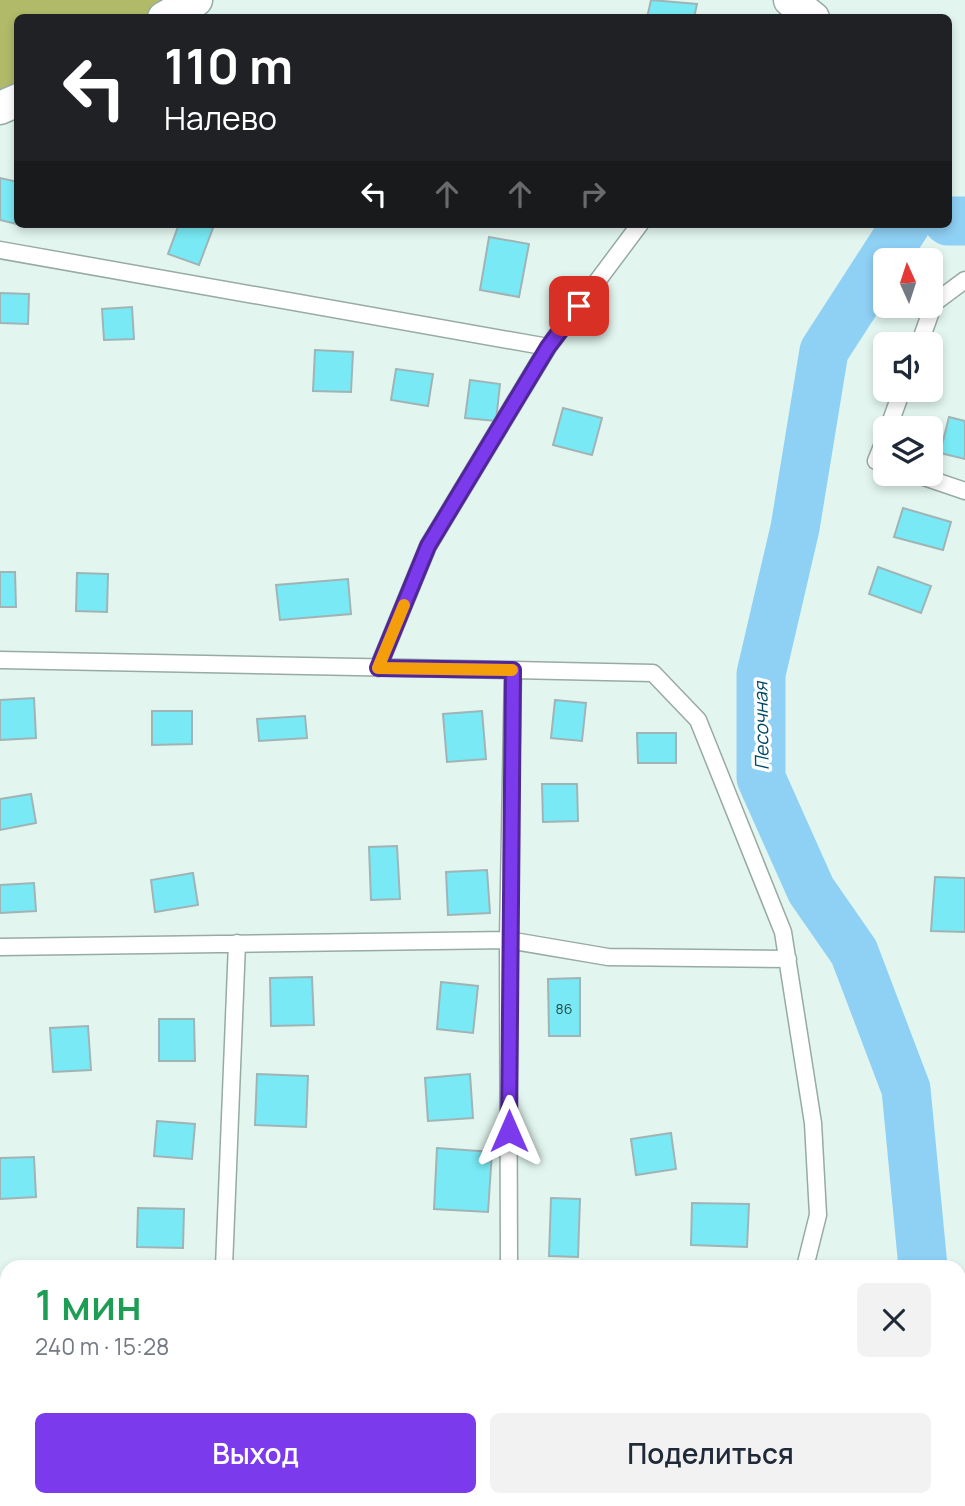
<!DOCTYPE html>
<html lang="ru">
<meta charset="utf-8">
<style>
:root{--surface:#fff;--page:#f2f2f3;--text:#1f2937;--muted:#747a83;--accent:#7c3aed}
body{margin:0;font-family:Manrope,sans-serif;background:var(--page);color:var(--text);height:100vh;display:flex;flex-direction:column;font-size:26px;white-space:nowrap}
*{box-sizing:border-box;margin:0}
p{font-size:23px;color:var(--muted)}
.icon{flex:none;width:38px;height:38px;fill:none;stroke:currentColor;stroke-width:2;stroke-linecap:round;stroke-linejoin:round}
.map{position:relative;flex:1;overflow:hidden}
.panel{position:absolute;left:0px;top:1260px;width:966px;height:247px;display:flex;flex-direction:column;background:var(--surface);border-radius:21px 21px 0 0;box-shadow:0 4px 10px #0003}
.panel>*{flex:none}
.hud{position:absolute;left:14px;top:14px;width:938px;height:214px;border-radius:10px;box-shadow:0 4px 10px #0003;background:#202124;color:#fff;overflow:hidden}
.needle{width:46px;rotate:357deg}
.fabs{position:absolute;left:873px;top:248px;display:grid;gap:14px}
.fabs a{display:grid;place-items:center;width:70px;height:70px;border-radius:10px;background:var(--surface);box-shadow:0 4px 10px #0003;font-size:35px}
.pin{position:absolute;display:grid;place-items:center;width:60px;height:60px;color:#fff;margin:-30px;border-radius:14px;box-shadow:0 4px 10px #0006}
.me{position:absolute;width:77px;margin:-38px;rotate:0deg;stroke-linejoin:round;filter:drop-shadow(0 0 5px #0008)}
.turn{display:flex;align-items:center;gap:24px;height:147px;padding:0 35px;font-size:32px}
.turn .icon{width:91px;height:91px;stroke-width:2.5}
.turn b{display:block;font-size:49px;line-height:60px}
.lanes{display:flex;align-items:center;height:66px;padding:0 35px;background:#0003;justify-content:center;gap:35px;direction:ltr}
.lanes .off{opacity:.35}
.round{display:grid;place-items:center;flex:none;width:74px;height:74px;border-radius:10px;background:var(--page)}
.headline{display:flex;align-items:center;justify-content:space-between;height:119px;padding:0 35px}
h1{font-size:42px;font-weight:600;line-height:52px;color:#1e9e55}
.cta{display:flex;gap:14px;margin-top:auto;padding:14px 35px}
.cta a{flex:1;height:80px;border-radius:10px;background:var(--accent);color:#fff;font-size:28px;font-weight:600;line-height:80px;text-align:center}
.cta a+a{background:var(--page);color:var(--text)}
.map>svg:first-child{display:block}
.green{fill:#dbe498}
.forest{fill:#b1ba69}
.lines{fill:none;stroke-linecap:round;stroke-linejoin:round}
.river{stroke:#8fd0f5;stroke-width:49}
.building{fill:#79eaf5;stroke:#a0b4b6;stroke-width:2}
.lane-casing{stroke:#97aaa4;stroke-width:19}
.street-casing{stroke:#97aaa4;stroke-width:35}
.lane{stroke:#fff;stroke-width:16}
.street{stroke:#fff;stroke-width:32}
.route-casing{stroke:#51269a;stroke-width:18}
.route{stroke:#7c3aed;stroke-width:12}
.slow{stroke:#f59e0b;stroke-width:12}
.labels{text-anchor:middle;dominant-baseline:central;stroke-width:7;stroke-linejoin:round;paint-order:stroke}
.number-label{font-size:14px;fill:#274949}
.water-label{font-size:19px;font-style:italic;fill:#004a68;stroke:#fff}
</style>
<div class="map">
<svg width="965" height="1506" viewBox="0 0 965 1506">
<rect width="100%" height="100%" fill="#e2f6ef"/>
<path class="green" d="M607,1500H788L791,1506H604Z"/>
<path class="forest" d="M0,0H213L207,8L190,17L18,18L17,114L0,124Z
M788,1500H899L901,1506H791Z"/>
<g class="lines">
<path class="river" d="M948,221H965
M906,224L824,351L795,528L761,674V778L811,890L854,952L906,1089L923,1267
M899,1500L901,1506"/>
</g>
<path class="building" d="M651,0L697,4L694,18H647Z
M0,178L18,182V224H29V227L0,220Z
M179,224H202L213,228L199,265L168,254Z
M489,237L529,244L519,297L480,290Z
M0,293L29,294L28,324L0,323Z
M132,307L134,339L104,340L102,309Z
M315,350L353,352L351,392L313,391Z
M396,369L433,374L428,406L391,400Z
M470,380L500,384L496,421L465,418Z
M563,408L602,418L592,455L553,445Z
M949,417L965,421V459L940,453Z
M903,508L951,522L943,550L894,537Z
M878,567L931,586L921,613L869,594Z
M0,572H15L16,607H0Z
M77,573L108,574L107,612L76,611Z
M348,579L351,614L280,620L276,585Z
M34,698L36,738L0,740V700Z
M555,700L586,703L582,741L551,738Z
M152,711H192V744L152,745Z
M482,711L486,759L447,762L443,714Z
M305,716L307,738L259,741L257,719Z
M637,733H676V763H638Z
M542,784H577L578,821L543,822Z
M31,794L36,823L0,830V799Z
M397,846L400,899L371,900L369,847Z
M487,870L490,913L448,915L446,872Z
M193,873L198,905L155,912L151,880Z
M935,877L965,878V932L931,931Z
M34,883L36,911L0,913V885Z
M312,977L314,1025L271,1026L270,978Z
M580,978V1036H549L548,979Z
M441,982L478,986L473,1033L437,1029Z
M159,1019H194L195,1061H159Z
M88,1026L91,1070L53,1072L50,1028Z
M257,1074L308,1076L306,1127L255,1125Z
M470,1074L473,1118L428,1121L425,1078Z
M157,1121L195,1124L192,1159L154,1156Z
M671,1133L676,1169L636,1175L631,1139Z
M437,1148L492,1152L488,1212L434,1209Z
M34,1157L36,1197L0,1199V1158Z
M551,1198L580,1199L578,1257L549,1256Z
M692,1203L749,1204L747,1247L691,1245Z
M138,1208L184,1209L183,1248L137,1247Z
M2,1297H7V1355H0Z
M201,1500H259L258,1506H200Z
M390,1500H447V1506H390Z"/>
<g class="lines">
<g class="lane-casing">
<path id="lane" d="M0,250L548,347L428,546L378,668
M919,345L934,303L965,280
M548,347L640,224
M888,429L902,390
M886,436L876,461L886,464
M915,474L965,491
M0,660L513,670L508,940L509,1267
M513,670L653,673L698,720L783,932L813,1123L818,1215L805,1267
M0,947L508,940L608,957L788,959
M224,1267L237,943
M179,1506L180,1500
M478,1506V1500
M604,1506L607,1500"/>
</g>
<g class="street-casing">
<path id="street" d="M790,0L813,18
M164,18L196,0
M0,108L18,100"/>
</g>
<use href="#lane" class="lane"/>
<use href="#street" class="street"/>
</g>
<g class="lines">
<g class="route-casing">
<path id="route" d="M509,1131L513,670L378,668L428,546L548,347L579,306"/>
</g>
<use href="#route" class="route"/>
<path class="slow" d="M404,605L378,668L512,670"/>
</g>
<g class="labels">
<g class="number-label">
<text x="564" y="1008">86</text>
</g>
<g class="water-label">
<text transform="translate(761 726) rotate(-91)">Песочная</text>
</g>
</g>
</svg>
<div class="fabs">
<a><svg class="needle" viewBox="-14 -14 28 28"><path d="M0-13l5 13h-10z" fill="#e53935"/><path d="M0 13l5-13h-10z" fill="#747a83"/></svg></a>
<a><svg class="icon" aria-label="sound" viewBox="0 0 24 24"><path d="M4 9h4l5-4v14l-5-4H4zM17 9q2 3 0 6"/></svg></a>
<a><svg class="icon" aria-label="layers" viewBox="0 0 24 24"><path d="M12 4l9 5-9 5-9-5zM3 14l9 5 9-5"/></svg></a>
</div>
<div class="pin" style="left:579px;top:306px;background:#d93025"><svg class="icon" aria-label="arrive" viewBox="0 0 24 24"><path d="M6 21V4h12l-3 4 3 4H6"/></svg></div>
<svg class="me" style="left:509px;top:1131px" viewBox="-20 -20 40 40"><path d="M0-17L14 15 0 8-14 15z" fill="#7c3aed" stroke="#fff" stroke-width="4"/></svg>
<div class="hud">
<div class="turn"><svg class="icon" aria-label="left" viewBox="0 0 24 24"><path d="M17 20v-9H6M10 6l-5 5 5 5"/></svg><div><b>110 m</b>Налево</div></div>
<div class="lanes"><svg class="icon" aria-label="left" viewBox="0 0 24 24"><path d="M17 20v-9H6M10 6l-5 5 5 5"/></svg><svg class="icon off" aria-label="ahead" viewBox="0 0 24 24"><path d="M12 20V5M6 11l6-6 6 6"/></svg><svg class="icon off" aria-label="ahead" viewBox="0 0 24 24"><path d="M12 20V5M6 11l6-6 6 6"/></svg><svg class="icon off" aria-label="right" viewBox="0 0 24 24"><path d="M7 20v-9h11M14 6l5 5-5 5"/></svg></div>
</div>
<section class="panel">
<div class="headline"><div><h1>1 мин</h1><p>240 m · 15:28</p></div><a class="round"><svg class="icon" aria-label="close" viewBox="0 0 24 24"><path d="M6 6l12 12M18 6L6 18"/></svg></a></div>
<div class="cta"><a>Выход</a><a>Поделиться</a></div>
</section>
</div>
